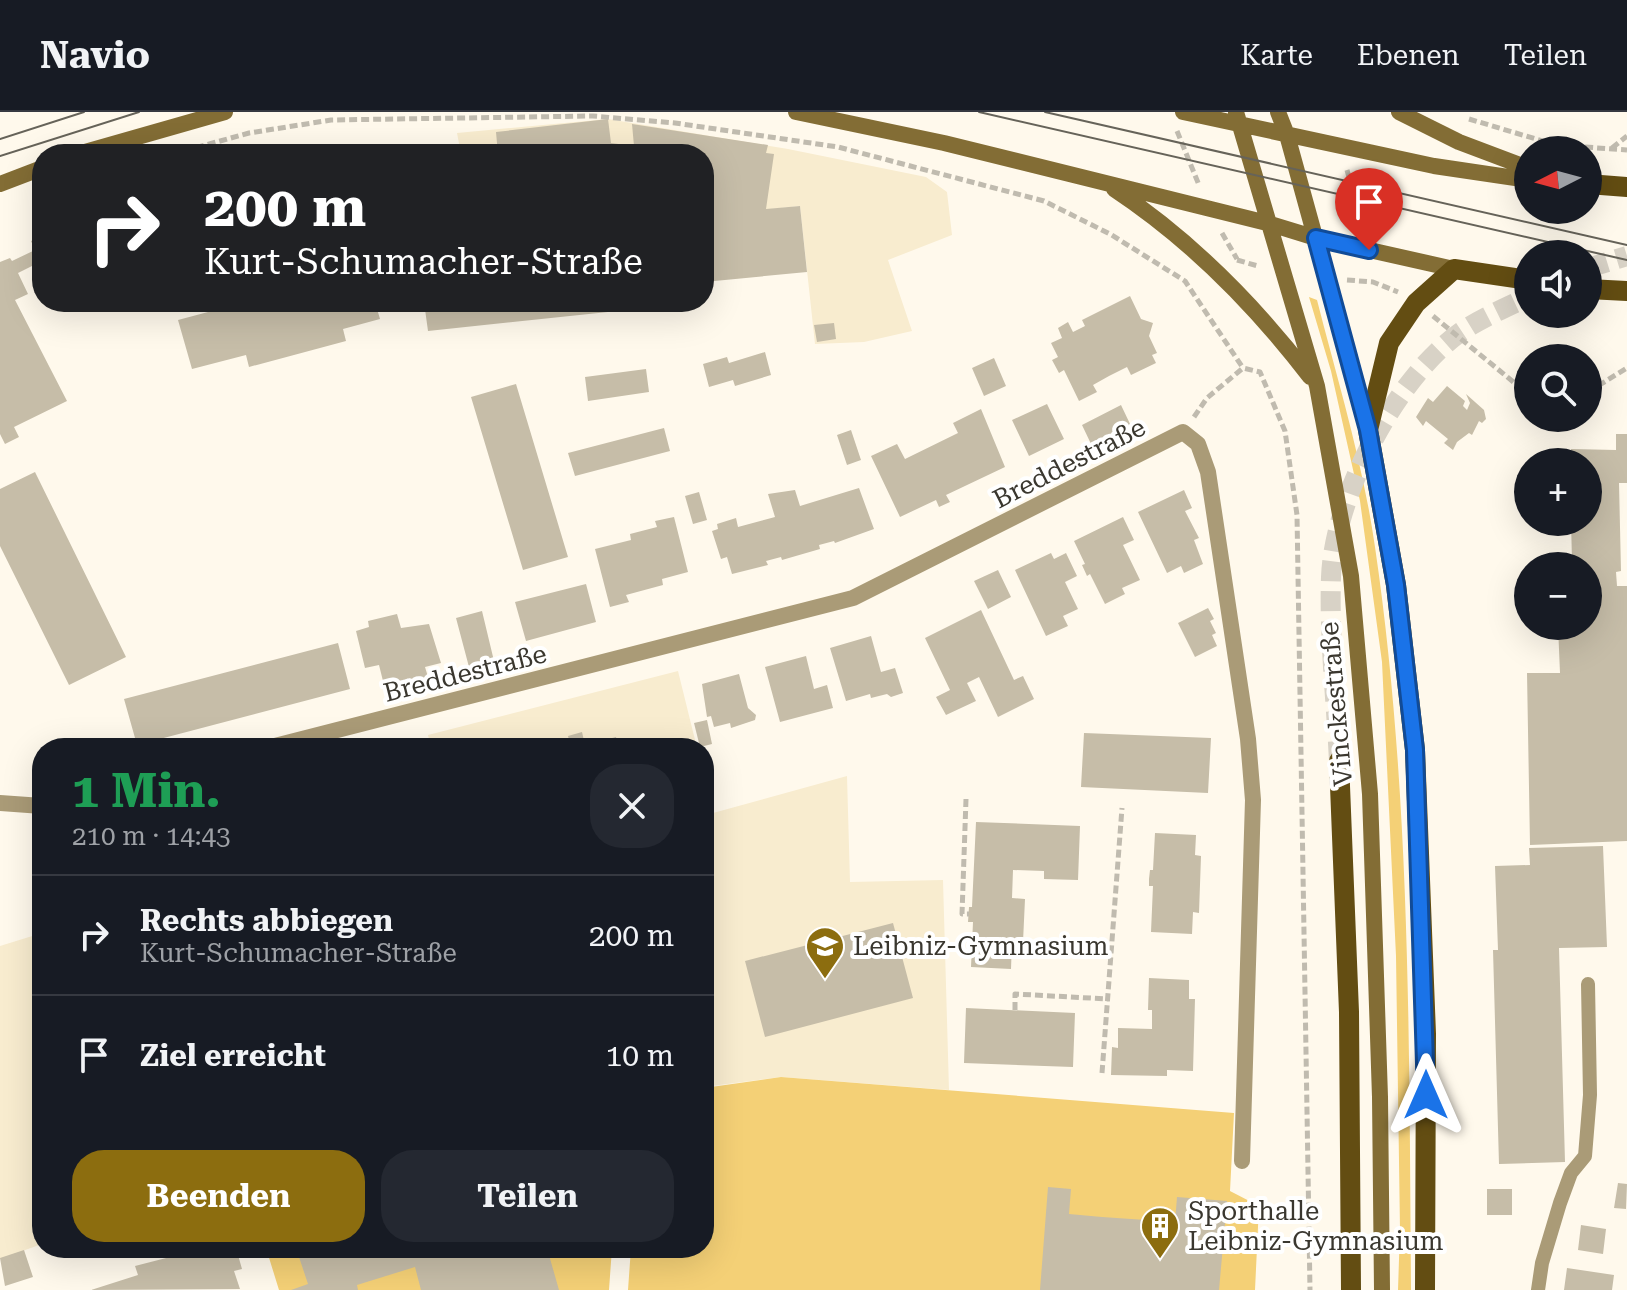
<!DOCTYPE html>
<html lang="de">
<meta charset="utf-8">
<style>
:root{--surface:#171b24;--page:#242831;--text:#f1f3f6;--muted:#9ea1a6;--line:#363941;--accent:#8c6d0f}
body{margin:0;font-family:"Roboto Serif",serif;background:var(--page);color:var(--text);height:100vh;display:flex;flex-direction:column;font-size:30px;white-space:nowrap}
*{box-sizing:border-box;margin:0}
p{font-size:26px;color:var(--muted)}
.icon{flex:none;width:44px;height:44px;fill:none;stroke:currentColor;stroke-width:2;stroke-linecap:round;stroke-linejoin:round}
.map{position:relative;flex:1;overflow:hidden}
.drawer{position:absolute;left:32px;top:626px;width:682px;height:520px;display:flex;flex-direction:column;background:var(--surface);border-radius:32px;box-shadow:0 8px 32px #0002}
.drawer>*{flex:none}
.top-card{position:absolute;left:32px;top:32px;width:682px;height:168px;border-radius:32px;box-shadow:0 8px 32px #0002;background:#202124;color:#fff;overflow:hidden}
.needle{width:52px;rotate:264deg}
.fabs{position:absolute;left:1514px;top:24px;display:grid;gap:16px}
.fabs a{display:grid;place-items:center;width:88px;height:88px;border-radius:50%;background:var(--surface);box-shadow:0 8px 32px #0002;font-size:40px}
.pin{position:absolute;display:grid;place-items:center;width:68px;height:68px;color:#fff;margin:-82px -34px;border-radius:50% 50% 50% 0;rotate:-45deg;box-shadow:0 0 8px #0007}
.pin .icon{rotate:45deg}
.me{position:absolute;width:88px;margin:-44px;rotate:0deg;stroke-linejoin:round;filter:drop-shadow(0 0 6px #0008)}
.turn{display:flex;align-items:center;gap:28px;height:168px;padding:0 40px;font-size:36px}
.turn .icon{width:104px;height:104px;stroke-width:2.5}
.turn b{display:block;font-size:56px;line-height:68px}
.round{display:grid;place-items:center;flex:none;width:84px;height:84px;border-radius:32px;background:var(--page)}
.headline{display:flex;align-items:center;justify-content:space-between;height:136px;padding:0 40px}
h1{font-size:48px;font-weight:700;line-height:60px;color:#1e9e55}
.action{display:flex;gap:16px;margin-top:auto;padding:16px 40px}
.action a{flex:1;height:92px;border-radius:32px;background:var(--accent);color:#fff;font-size:32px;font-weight:700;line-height:92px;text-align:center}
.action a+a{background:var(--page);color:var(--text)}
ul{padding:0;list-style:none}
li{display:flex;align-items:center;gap:24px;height:120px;padding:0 40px;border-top:2px solid var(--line)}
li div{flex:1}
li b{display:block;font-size:30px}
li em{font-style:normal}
header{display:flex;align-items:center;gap:48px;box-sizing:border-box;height:112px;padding:0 40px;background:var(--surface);border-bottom:2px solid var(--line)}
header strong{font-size:38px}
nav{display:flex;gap:44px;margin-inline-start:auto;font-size:28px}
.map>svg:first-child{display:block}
.built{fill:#f8eccf}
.green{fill:#f4d076}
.building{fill:#c6bda8}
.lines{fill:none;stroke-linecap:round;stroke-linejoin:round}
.primary-tunnel{stroke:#d8d2c6;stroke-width:20;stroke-dasharray:20 10;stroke-linecap:butt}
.path{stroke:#c0bbaf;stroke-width:5;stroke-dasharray:8 4;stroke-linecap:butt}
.lane{stroke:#aa9b77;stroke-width:14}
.street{stroke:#aa9b77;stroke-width:16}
.secondary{stroke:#836d35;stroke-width:16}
.primary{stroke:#634d12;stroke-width:20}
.tram{stroke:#666359;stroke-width:2}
.route-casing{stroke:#114b97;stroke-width:20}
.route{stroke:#1a73e8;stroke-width:14}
.labels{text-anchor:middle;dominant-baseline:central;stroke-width:8;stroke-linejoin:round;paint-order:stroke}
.street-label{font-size:26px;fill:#3a372f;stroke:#fff}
.poi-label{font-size:26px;fill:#3a372f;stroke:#fff;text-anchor:start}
</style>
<header>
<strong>Navio</strong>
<nav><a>Karte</a><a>Ebenen</a><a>Teilen</a></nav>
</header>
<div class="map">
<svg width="1627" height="1178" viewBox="0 0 1627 1178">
<rect width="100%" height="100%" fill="#fff9ec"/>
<path class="built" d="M608,7L788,37L926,65L947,80L952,123L888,148L912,219L864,230L815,232L800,94L704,104V42H461L457,21Z
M678,559L697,636H431L428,623Z
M847,664L850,770L943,768L949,978L781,965L704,975V665L713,701Z
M42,821V1132L0,1147V834Z"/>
<path class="green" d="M1309,185L1317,188C1338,270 1363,351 1375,435C1411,680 1409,931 1411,1178H1398L1400,1117L1396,844L1382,550L1360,389L1331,259Z
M781,965L1234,1001L1230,1079L1259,1094L1255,1178H628L631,1136H704V976Z
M266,1136H612L609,1178H279Z"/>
<path class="building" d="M608,7L611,31L634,34L632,12L768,33L766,41L774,42L766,97L800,94L807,160L704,170V42L611,40V42H498L496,20Z
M42,124V149L18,161L28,182L15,188L67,289L14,315L19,325L5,332L0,322V150L10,146L12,149L35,138L31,129Z
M1130,184L1141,207L1153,211L1149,224L1157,241L1152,243L1156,251L1131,263L1127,255L1109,264L1093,273L1097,280L1079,289L1064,258L1059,261L1052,248L1058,245L1051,231L1062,226L1058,216L1068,210L1073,220L1085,214L1082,208Z
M225,190H375L380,207L343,217L346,229L249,255L246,243L192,257L178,208L208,200L207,195Z
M424,190H645L646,196L428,219Z
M834,211L836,227L817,230L814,213Z
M765,240L771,263L735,274L733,268L709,275L703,252L727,245L729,251Z
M994,246L1006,274L984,284L972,256Z
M646,257L649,280L588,289L585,265Z
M516,272L568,445L523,458L471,285Z
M1447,274L1465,289L1463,294L1467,298L1470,291L1466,282L1484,298L1486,307L1482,311L1479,309L1472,323L1469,321L1457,330L1453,338L1444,331L1448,327L1426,309L1423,314L1416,305L1428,286L1433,290Z
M1047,292L1064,327L1029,344L1012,308Z
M1121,293L1131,314L1092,334L1082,313Z
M981,297L1005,355L946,383L950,390L939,395L936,388L900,405L871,344L897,332L905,347L958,321L953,311Z
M664,316L670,339L575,364L568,341Z
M851,318L861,348L847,353L837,323Z
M1616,322H1627V371H1619L1621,459L1616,460L1617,474H1627V729L1530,733L1527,561H1560L1558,514H1588V454H1554V449L1572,448L1571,410H1588V350H1571V337L1616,338Z
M35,360L126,545L69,573L0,434V377Z
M859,376L874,417L835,431L834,429L819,433L820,437L782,448L781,445L766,449L768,453L732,462L727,445L721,447L712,419L718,417L717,412L736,406L738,415L775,405L768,382L795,378L800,394Z
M1184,378L1192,396L1185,399L1199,426L1194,428L1203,452L1184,461L1181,454L1167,461L1138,400Z
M699,380L707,408L693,412L685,384Z
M674,405L688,460L662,467L663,473L626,483L629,490L610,495L595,437L631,428L630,422L657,415L655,409Z
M1123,405L1134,428L1123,433L1140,468L1122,476L1125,482L1105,492L1090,462L1087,464L1082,453L1085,452L1074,429Z
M1051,441L1054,447L1066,441L1077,464L1065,470L1078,497L1063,504L1068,514L1046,524L1015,458Z
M998,458L1011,485L988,497L974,469Z
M586,472L596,510L526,529L515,490Z
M1208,496L1214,507L1210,509L1216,521L1212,523L1217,534L1195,545L1178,511Z
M981,498L1014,568L1023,564L1034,587L998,605L979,565L967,571L976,589L946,603L936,585L950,578L925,526Z
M482,499L494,549L469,555L456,506Z
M397,502L401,516L429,512L441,551L425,555L428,565L385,577L379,553L365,556L356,519L369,515L368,509Z
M871,524L881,560L895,556L903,581L891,585L887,582L871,586L870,582L846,589L830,536Z
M338,531L350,577L137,633L124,587Z
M806,544L814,577L827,573L833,596L780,610L765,555Z
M739,562L748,596L756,603L755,608L731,616L730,611L714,615L711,604L707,605L702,572Z
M707,608L712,632L700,635L694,611Z
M582,620L585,633L616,625L619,636H571L568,624Z
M1084,621L1211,626L1208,681L1081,675Z
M976,710L1080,714L1078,768L1044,767V759L1013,758L1012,786L1025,787L1023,830L1012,829L1011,857L971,855L973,810H968L969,795H972Z
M1155,721L1196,723L1195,743L1201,744L1199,801L1193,800L1192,822L1151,820L1153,774H1149V767L1150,758H1153Z
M1603,734L1607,835L1559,836L1565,1050L1499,1052L1493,838H1498L1495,754L1530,753L1529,736Z
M893,811L913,886L765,925L745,849Z
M1149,866L1189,868V887H1195L1193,959L1167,958V964L1111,963L1112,935L1118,936V916L1152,917V898H1148Z
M966,896L1075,901L1073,955L964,951Z
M1618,1071L1627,1072L1626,1097L1614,1096Z
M1048,1075L1071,1077L1069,1102L1102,1105L1175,1110L1177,1085L1227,1089L1219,1178H1040Z
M1487,1077H1512V1103H1487Z
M1581,1113L1606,1117L1603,1142L1578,1138Z
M205,1136H236L242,1157L234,1159L240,1177L91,1178L138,1163L135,1154Z
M296,1136H547L559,1178H421L415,1155L357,1173L358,1178H291L308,1172Z
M24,1138L33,1165L5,1174L0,1146Z
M1567,1156L1614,1163L1612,1178H1564Z"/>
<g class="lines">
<path class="primary-tunnel" d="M1588,156L1627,144
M1339,649C1336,588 1329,526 1331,465C1334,386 1393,270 1458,222C1479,207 1505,196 1528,185"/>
<path class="path" d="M1469,7L1556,33L1627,38
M1177,19L1199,73
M1612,36L1627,24
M173,42L249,21L331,8L593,4L675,11L838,35L1044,89L1110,122L1185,169L1243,256
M1347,58L1362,114
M1222,121L1237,147
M1237,148L1258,154
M1347,168L1373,170L1398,180
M1433,204L1528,282
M1588,280L1627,256
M1194,305L1207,286L1243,256L1260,260L1285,319L1297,403L1310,1178
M966,687L962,802H969
M1015,898V882L1108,887
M1102,961L1122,696"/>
<path class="lane" d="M1538,1178L1542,1151L1560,1091L1571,1061L1585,1044L1590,983L1588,872"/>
<path class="street" d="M267,636L853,486L1183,320L1198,332L1208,360L1248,627L1253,688L1242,1049
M0,691L42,694"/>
<path class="secondary" d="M796,0L944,31L1267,111L1316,126L1454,157
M1183,0L1434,54L1528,68
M1236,0L1317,274L1351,464L1370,682L1380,985L1382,1178
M1278,0L1287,23L1368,317
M1399,0L1459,30L1528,56
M78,42L225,0
M0,72L42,56
M1114,77C1191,128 1254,192 1310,265"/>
<path class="primary" d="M1588,72L1627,75
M1588,177L1627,179
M1339,649L1349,900L1351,1178
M1425,1178L1426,922L1415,638L1396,473L1368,318L1389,231L1416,191L1454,157L1528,168"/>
<path class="tram" d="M979,0L1627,148
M1045,0L1627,133
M0,27L84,0
M0,44L139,0"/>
</g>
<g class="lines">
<g class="route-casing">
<path id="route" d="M1369,138L1316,126L1368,318L1396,473L1415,638L1426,983"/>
</g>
<use href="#route" class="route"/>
</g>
<defs>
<g id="school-pin" transform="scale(2)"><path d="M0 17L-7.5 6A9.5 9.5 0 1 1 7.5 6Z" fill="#8c6d0f" stroke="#fff"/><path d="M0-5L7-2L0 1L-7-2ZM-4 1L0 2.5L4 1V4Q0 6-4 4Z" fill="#fff"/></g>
<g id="building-pin" transform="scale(2)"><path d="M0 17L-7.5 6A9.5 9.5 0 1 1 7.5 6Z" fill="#8c6d0f" stroke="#fff"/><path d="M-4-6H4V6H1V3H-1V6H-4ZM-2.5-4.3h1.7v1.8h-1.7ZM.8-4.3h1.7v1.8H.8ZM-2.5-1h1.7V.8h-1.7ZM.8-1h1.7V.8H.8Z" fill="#fff"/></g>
</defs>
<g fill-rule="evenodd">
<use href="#school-pin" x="825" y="834"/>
<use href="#building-pin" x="1160" y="1114"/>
</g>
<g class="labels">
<g class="street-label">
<text transform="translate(1069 351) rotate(-27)">Breddestraße</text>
<text transform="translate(465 561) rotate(-14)">Breddestraße</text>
<text transform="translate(1336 592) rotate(-95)">Vinckestraße</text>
</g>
<g class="poi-label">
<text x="853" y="834">Leibniz-Gymnasium</text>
<text x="1188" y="1099">Sporthalle<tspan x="1188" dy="30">Leibniz-Gymnasium</tspan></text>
</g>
</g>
</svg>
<div class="fabs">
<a><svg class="needle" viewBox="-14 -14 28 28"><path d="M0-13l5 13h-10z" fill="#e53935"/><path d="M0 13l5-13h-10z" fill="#9ea1a6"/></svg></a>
<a><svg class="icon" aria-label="sound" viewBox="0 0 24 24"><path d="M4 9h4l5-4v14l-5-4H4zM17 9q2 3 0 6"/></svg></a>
<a><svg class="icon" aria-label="search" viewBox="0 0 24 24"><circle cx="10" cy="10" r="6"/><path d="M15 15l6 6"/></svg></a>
<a>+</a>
<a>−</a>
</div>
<div class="pin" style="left:1369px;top:138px;background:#d93025"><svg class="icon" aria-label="arrive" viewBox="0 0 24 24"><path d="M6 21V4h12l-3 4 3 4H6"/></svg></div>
<svg class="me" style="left:1426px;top:983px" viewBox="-20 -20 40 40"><path d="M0-17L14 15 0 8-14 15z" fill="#1a73e8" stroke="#fff" stroke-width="4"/></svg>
<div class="top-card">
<div class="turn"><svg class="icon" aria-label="right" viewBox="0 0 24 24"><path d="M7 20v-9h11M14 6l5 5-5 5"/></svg><div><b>200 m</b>Kurt-Schumacher-Straße</div></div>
</div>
<section class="drawer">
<div class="headline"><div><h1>1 Min.</h1><p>210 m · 14:43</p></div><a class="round"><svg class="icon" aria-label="close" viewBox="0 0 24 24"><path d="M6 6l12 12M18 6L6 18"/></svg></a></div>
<ul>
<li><svg class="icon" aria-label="right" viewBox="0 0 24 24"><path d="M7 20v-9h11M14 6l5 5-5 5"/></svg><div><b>Rechts abbiegen</b><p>Kurt-Schumacher-Straße</p></div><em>200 m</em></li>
<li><svg class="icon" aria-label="arrive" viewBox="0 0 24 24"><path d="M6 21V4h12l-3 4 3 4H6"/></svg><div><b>Ziel erreicht</b></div><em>10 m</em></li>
</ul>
<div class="action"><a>Beenden</a><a>Teilen</a></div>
</section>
</div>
